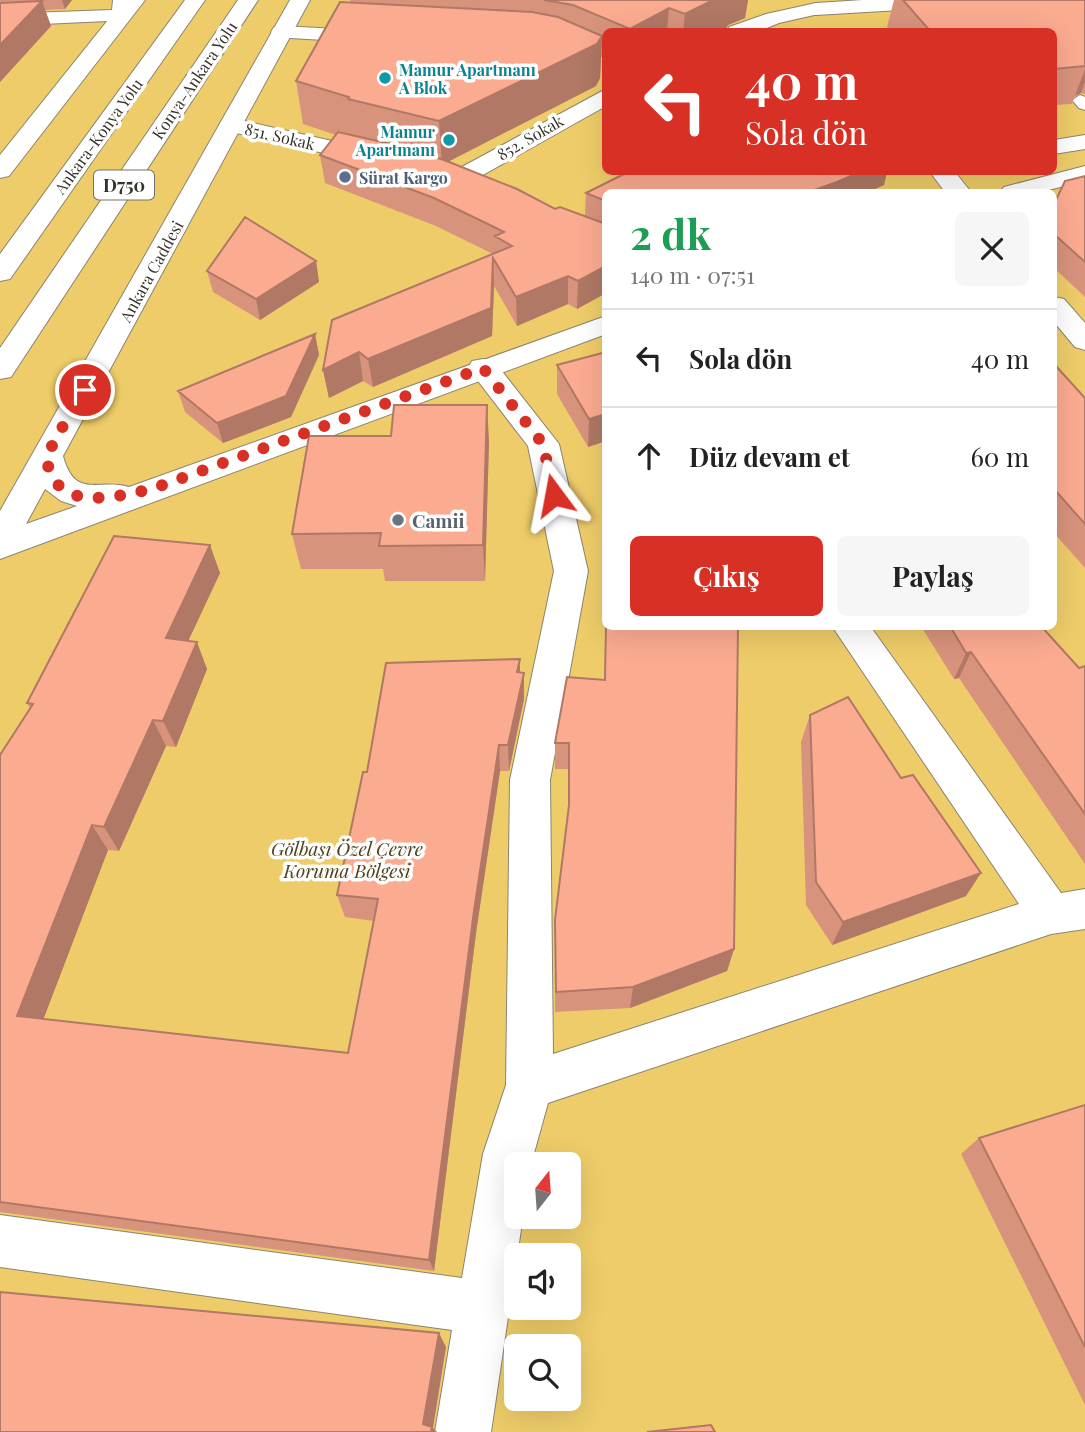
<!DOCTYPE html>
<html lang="tr">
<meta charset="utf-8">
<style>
:root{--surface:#fff;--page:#f6f6f6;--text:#222;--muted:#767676;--line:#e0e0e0;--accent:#d93025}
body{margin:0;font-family:"Playfair Display",serif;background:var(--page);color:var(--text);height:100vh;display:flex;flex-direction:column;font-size:26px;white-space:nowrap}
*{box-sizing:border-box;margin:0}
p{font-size:23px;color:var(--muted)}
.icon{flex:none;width:38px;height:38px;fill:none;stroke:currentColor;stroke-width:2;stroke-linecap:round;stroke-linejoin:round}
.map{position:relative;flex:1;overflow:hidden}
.sheet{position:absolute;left:602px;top:189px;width:455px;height:441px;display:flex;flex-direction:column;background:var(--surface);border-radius:10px;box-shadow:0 7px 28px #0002}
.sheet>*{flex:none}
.guide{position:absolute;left:602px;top:28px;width:455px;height:147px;border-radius:10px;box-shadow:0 7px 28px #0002;background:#d93025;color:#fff;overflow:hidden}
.needle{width:46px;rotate:17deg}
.buttons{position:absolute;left:504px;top:1152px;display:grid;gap:14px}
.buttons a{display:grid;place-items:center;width:77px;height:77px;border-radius:10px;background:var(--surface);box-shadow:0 7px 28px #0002;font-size:35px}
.pin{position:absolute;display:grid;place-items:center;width:60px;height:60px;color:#fff;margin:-30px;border:4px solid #fff;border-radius:50%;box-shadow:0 2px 7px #0007}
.me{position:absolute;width:77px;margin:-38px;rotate:347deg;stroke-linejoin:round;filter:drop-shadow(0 0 5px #0008)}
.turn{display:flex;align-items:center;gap:24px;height:147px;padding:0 28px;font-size:32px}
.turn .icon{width:91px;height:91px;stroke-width:2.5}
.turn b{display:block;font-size:49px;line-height:60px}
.round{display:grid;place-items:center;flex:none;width:74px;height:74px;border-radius:10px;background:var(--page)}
.headline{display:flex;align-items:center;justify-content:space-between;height:119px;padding:0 28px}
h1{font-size:42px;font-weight:700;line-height:52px;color:#1e9e55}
.action{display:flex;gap:14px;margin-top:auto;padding:14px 28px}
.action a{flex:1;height:80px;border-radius:10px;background:var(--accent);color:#fff;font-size:28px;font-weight:700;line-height:80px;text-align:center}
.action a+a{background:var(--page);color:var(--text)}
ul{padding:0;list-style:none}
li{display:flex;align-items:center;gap:21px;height:98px;padding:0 28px;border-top:2px solid var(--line)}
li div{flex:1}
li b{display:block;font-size:26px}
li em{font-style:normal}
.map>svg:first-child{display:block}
.green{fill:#eecc69;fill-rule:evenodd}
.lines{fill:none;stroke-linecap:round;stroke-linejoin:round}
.service-casing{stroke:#8a8471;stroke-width:2}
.minor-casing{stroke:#8a8471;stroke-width:2}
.tertiary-casing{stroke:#8a8471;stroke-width:2}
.trunk-casing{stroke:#8a8471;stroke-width:2}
.service{fill:#fff;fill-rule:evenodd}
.minor{fill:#fff;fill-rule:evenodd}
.tertiary{fill:#fff;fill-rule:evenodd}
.trunk{fill:#fff;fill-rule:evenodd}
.wall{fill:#d8937c}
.shaded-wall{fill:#b07865}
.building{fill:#fbab90;stroke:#b07865;stroke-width:2}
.route{stroke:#d93025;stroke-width:12;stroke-dasharray:0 21.6}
.culture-dot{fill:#0f9aa8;stroke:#fff;stroke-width:2.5}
.service-dot{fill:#5c6f8a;stroke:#fff;stroke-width:2.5}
.worship-dot{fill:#6b7280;stroke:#fff;stroke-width:2.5}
.labels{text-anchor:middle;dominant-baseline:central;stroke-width:7;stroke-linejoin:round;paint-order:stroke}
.far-culture-label{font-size:16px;font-weight:bold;fill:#0d838f;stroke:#fff;text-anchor:start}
.far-street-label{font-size:16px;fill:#36332b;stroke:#fff}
.far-service-label{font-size:16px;font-weight:bold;fill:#4e5e75;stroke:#fff;text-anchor:start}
.shield{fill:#fff;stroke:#72706b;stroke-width:2}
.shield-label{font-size:18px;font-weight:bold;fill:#36332b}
.worship-label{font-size:19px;font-weight:bold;fill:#5b616d;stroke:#fff;text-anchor:start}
.park-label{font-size:19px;font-style:italic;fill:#524319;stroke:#fff}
</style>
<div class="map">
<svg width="1085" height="1432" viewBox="0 0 1085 1432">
<rect width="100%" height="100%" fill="#fffaee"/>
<path class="green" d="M0,0H1085V1432H0ZM606,32H1054V172H606ZM606,192H1054V626H606ZM516,1164H569V1216H516ZM516,1255H569V1307H516ZM516,1346H569V1398H516Z"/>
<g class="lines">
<g class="service-casing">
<path id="service" d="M1080,95L1085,97V110L1079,108L1072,100Z"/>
</g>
<g class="minor-casing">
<path id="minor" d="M113,0H133L132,16L129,20L0,26V14L112,10Z
M816,3L823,5L826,9L823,13L779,23L757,32H727L729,27L766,14Z
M282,26L374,31L382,32L385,37L382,42L374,43L274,37L271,32L274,27Z
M606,89V106L465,185L456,188L447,185L443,180L447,175Z
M231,118L385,153L388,158L385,163L376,165L223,130L219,125L223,120Z
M483,359L494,361L559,444L588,571L550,780L553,1054L1019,904L832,626H870L1061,893L1085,889V929L1051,934L548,1103L531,1164H516V1216H523L491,1432H435L452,1330L0,1267V1215L462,1278L483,1154L506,1085L510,780L554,571L528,446L468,368L472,361Z"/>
</g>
<g class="tertiary-casing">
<path id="tertiary" d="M124,0H145L9,176L0,178V155Z
M290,0H310L63,456C75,500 98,478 129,487L606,316V334L0,559V511ZM45,489L61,501L77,506L26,524Z
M863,0H977L974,4L967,6L816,15L809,13L806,9L809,5L816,3Z
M1085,135V149L1054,154V140Z
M1085,166V181L1040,192H1000L1004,187Z
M930,172H955L971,192H945Z
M1054,297L1064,299L1085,323V350L1075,347L1054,322Z"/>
</g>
<g class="trunk-casing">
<path id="trunk" d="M185,0H205L10,279L0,281V254Z
M238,0H258L11,377L0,379V348Z"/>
</g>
<use href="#service" class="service"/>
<use href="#minor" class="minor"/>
<use href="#tertiary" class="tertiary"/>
<use href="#trunk" class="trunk"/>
</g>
<path class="wall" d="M0,0H72L65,9L45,10L51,26L0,82Z
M350,0H748L745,18L728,25L725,30L723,32H606V59L601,57L600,78L596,86L448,161L517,189L555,209L560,207L585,216L586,193L628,172H887L884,185L868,192H606V293L577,309L568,304L517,326L494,286L492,336L373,387L363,381L329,398L323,370L332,320L493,254L436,226L325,183L320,155L336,135L303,124L296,81L340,2H351Z
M894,0H1085V94L1081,93L1075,96L1072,104L1054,105V32H891L887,27Z
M1085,176V297L1054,268V204Z
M316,261L319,282L260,320L213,292L207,271Z
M315,334L319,355L291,417L223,443L185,412L178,391Z
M606,352V441L588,447L557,394V365Z
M1054,364L1085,398V568L1054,533Z
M489,441L485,581H385L383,569H301L292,534Z
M220,573L188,641L207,669L176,747L166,746L119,851L108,850L43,1019L348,1053L374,921L345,917L337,895L367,772L520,659V672L524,673V699L509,771H500L476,933L434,1271L0,1212V1213V755L30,708L27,703Z
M606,614V626H738L734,949L727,971L630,1008L555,1012V920L568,813V769H555V743L604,680Z
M923,626H1041L1079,668L1085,666V864L959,678L954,679L922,628Z
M810,715L901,778L966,896L832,945L806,905L801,742Z
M1085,1105V1405L961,1154L979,1138Z"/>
<path class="shaded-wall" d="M62,0H72L65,9Z
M713,0H748L745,18L728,25L725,30L723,32H683L685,14Z
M42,1L51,26L0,82V45Z
M669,8L667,32H630V29Z
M602,36L600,78L596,86L442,165L439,121Z
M1085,69V82L1081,93L1075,96Z
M860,172H887L884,185L868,192H809Z
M493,258L494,286L492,336L373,387L368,359Z
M316,261L319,282L260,320L256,299Z
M606,266V293L577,309L578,281Z
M568,276V304L517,326L516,297Z
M315,334L319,355L291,417L223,443L217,423Z
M359,352L363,381L329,398L323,370Z
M487,405L489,441L485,581L483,545Z
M606,414V441L588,447L589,419Z
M210,545L220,573L177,665L166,638Z
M197,642L207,669L176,747L163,721Z
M971,652L959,678L954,679L966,653Z
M520,659V686L524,673V699L509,771L508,745Z
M153,720L166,746L119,851L104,827Z
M499,745L500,771L476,933L434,1271L429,1260L474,911Z
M92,825L108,850L37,1036L17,1016Z
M981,873L966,896L832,945L843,922Z
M734,949L727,971L630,1008L633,987Z
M439,1333L446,1347L433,1428L437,1432H431L423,1424Z"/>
<path class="building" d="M544,0H713L685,14L669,8L630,29L573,5Z
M903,0H1085V66L1054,69V32H931Z
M42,1L0,45V3Z
M340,2L532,12L558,17L602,36L597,44L439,121L348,99L349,97L296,81Z
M338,132L395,145L444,160L517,189L555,209L560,207L606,224V266L578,281L568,276L516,297L493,258L491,308L368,359L359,352L323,370L332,320L512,246L495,236L504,232L494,227L434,198L320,155Z
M628,172H860L837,182L809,192H606V201L586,193Z
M1085,176V262L1055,235L1054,230V204L1065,181Z
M245,217L316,261L256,299L207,271Z
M315,334L286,396L217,423L178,391Z
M606,352V414L589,419L557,365Z
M1054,364L1085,398V524L1054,489Z
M394,405H487L483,545L379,546L381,533L292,534L309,436H391Z
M114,536L210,545L166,638L197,642L163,721L153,720L104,827L92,825L17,1016L348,1053L378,899L337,895L363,772H367L386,663L520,659L517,672L524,673L508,745H499L474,911L429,1260L0,1202V755L33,704L27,703Z
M606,626H738L734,949L633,987L556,992L555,920L569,805V743H555L567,677L605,680Z
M950,626H1041L1079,668L1085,666V814L971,652L966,653Z
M848,697L901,778L913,775L981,873L843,922L816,882L810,715Z
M1085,1105V1347L979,1138Z
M0,1292L439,1333L423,1424L432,1427L431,1432H0Z
M711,1425L715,1432H647Z"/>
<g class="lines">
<path class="route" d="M85,390C77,404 51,443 48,456C46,461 49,471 52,476C70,511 123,495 152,489L483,368L543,444L554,495"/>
</g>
<g class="culture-dot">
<circle cx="385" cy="78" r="7"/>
<circle cx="449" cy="140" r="7"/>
</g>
<circle class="service-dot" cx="345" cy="177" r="7"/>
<circle class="worship-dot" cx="398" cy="520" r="7"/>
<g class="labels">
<g class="far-culture-label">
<text x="399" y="69">Mamur Apartmanı<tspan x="399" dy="18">A Blok</tspan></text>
<text x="435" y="131" text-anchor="end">Mamur<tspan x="435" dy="18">Apartmanı</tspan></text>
</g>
<g class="far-street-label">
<text transform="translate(194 80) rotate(-56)">Konya-Ankara Yolu</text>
<text transform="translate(98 136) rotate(-54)">Ankara-Konya Yolu</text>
<text transform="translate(280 136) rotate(13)">851. Sokak</text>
<text transform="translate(530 137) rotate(-30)">852. Sokak</text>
<text transform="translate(151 271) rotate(-61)">Ankara Caddesi</text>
</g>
<g class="far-service-label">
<text x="359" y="177">Sürat Kargo</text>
</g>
<rect class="shield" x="94" y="170.5" width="60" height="29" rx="5"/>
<g class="shield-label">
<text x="124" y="185">D750</text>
</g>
<g class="worship-label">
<text x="412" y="520">Camii</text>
</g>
<g class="park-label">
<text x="347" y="848">Gölbaşı Özel Çevre<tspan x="347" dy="22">Koruma Bölgesi</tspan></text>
</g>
</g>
</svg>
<div class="buttons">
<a><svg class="needle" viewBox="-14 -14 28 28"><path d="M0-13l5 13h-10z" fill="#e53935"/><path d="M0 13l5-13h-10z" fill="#767676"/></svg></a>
<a><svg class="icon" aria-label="sound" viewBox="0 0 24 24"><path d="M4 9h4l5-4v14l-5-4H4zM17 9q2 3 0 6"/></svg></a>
<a><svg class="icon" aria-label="search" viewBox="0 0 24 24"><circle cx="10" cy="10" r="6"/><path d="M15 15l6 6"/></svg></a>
</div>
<div class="pin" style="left:85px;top:390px;background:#d93025"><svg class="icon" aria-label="arrive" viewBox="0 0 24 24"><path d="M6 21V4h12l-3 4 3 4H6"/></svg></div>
<svg class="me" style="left:554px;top:495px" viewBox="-20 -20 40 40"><path d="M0-17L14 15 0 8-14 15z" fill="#d93025" stroke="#fff" stroke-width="4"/></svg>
<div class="guide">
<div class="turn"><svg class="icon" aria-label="left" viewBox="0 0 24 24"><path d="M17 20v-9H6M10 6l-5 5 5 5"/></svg><div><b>40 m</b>Sola dön</div></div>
</div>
<section class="sheet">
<div class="headline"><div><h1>2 dk</h1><p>140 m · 07:51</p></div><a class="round"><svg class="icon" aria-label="close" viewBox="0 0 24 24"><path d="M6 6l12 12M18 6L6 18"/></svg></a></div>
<ul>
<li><svg class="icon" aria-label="left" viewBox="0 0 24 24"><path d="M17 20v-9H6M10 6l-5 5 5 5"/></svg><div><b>Sola dön</b></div><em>40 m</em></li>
<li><svg class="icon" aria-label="ahead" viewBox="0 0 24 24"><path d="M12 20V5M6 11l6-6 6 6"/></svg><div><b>Düz devam et</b></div><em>60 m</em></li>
</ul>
<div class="action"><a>Çıkış</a><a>Paylaş</a></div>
</section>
</div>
